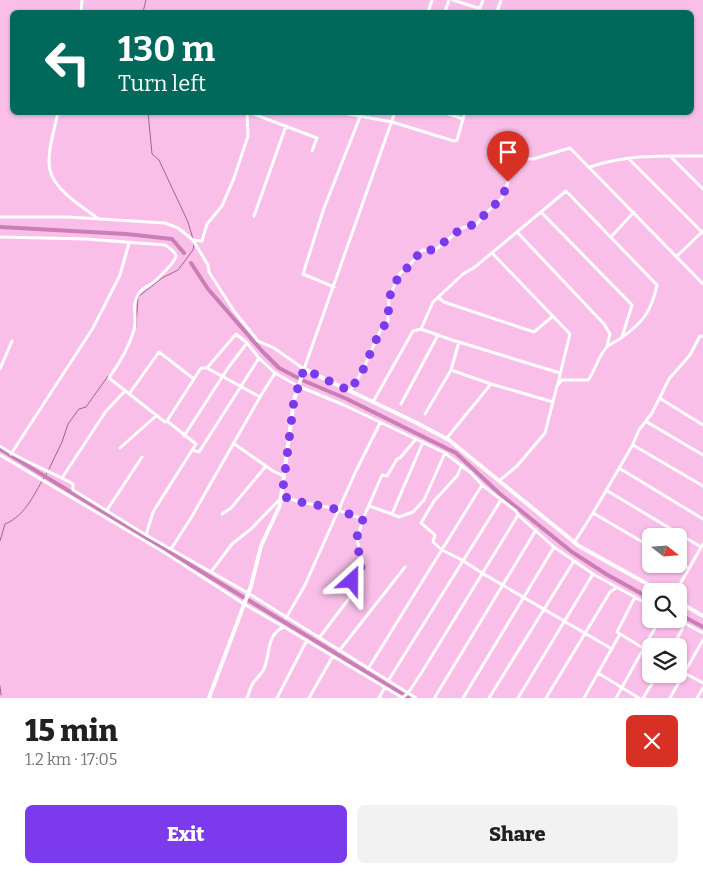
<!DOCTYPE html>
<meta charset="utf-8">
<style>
:root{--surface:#fff;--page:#f2f2f2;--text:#202124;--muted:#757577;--accent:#7c3aed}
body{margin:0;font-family:Bitter,serif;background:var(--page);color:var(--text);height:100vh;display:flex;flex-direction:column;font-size:19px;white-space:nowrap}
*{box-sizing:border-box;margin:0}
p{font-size:16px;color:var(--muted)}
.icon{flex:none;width:28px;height:28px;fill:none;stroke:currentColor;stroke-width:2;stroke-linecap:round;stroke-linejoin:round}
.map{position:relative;height:698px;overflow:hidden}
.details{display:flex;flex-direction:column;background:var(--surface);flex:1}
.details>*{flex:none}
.guide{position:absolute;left:10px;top:10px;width:684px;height:105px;border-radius:8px;box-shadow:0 1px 4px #0004;background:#00695c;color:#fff;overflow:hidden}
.needle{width:32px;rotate:107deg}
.fabs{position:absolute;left:642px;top:528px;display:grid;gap:10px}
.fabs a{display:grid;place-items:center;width:45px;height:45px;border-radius:8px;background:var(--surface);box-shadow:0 1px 4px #0004;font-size:25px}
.pin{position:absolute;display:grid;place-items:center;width:42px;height:42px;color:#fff;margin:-51px -21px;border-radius:50% 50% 50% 0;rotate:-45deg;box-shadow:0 0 5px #0007}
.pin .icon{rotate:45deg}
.me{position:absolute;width:55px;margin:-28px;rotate:24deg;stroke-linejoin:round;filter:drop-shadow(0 0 4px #0008)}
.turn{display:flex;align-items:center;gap:18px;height:105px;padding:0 25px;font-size:22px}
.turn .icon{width:65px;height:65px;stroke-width:2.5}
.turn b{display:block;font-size:35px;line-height:42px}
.round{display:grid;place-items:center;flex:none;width:52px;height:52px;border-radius:8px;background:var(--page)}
.summary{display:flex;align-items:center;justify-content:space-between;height:85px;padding:0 25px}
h1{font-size:30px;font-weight:800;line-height:38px}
.primary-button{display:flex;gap:10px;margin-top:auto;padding:10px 25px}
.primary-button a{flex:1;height:58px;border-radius:8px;background:var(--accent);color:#fff;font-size:20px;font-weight:800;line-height:58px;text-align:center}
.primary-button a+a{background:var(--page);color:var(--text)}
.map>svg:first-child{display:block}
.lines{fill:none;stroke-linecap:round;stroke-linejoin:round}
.stream{stroke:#9f6390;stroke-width:1}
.canal{stroke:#ca7eb6;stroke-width:4}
.minor{stroke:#fff;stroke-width:3}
.tertiary{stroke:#fff;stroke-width:4}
.route{stroke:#7c3aed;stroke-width:9;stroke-dasharray:0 16.2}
</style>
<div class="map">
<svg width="703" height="698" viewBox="0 0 703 698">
<rect width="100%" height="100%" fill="#fabfe9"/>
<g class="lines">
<path class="stream" d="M143,12L146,0
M148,112L152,154L159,160L188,222L193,239
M136,327L138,297L162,278L178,270L193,250L194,245
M49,469L62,442L68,424L79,409L86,407L108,376
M0,541L5,524C27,515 35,491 47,473
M0,686L1,695"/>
<path class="canal" d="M0,227L126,234L172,239L184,253
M191,263L208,289L262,351L279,368L302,380L347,399L456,453L500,494L572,552L606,574L651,599
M0,449L409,698
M679,614L703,627"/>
<path class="minor" d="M453,0L478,8H480L483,0
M81,12L82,0
M428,12L432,0
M445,12L449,0
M497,12L501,0
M58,112C55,128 46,155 50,170C54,190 84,208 99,219
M248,112L317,138L312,151
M337,112L392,122L454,141L457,140L465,112
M443,112L463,119
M670,156L703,189
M628,158L703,233
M590,167C629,154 663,156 703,156
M541,212L632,305L622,337
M254,216L286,126
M0,217H68L165,223L178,228L193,240L208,265L209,272L234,311L258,341L274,348L304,369L395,112
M517,232L604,324L610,334L607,346
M0,237L86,239L165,245C169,248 175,251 176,256C176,261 156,281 151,284C147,287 142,288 139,293C130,307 138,316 134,330C129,347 119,364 109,378L165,422L167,421L196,444L153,512L146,535
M611,237L634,212
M193,240L202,241L207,224L222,206L234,178L248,136L247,112
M492,253L570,334L558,383
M677,256L703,231
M334,287L303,274L324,208L360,117
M438,297L444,302L534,332L553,316
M421,329L449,339L560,373
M0,369L12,341
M491,384L553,402
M350,391L363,370L380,331L388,321L389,298L400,273L407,268L422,250L434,251L462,228L477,224L486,213L502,198L508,182L511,166L521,159H533L570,148L703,284
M129,394L159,352L194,379
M260,397L275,373
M661,399L703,425
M373,402L413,331L421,329L433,302L463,274L475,267L566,191L657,285C652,310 643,323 621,338C617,341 612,343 608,346C598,355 596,370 588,380H562L557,386L545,433L517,466L499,481
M401,404L438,335
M425,414L451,370
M167,421L201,368H207L236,334L247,343L259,358L275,373L298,386L344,405L445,453L471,473L482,485L516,511L518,515L554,547L593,574L651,606
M647,422L703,455
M184,436L228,368L247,343
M446,439L491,384L451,370L459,342
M233,443L273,471L284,476
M633,445L703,486
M0,446C23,462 49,470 73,484V490L146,535L248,593L416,698
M120,448L157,415
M192,450L199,452L259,358
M11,454L93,328L120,275L129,243
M0,455L162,551L244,604L284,627L403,698
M462,465L457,476L434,501L421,523L435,535L433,542L442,550L462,560L482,573L612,649
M619,468L703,519
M62,478L106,411L125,391
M606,490L701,547
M282,496L300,502L332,508L363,519
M369,506L392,514L423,442
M107,510L142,457
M593,513L651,547
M222,514L231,508L266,466
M392,514L399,517L413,512L424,500L445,453
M574,543L593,513L632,446L639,430L652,413L669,379L690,355L700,336H703
M171,549L191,518L260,397L207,368
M679,563L688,568
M211,572L232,544L251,529L281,498
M676,591L703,544
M635,597L617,632L651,653
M286,618L305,585L355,473L380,423
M676,619L703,633
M319,638L357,588L352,581L362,569V562L357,539L363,519L382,475L387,476L397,459L400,458L416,439
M673,646L685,624
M339,651L405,567
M368,669L482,485
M679,670L703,683
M598,673L639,698
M388,681L501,500
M435,697L536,530
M247,698C249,693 250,688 253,683C256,679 260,675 263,671C271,656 265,635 284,627
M277,698L307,640
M309,698L333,656
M379,698L385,687
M402,698L408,693L422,672L518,515
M463,698L554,547
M489,698L574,561
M518,698L593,574
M546,698L610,592L616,588
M584,698L620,634
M616,698L660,619
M643,698L658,674
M670,698L703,640
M697,698L703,688"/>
<path class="tertiary" d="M679,602L703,616
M209,698L251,586L261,546L280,505L294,400L304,369L415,422L449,440L579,546L660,591"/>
</g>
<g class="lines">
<path class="route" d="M352,581C370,559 357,561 357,539C357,533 361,525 363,519L332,508L300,502L282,496L294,400L304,369L350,391L363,370L380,331L388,321L389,298L400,273L407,268L422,250H434L462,228L476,224L486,213L502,198L508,182"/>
</g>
</svg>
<div class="fabs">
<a><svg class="needle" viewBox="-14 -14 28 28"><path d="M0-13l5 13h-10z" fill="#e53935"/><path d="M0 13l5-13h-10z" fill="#757577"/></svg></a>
<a><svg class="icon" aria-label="search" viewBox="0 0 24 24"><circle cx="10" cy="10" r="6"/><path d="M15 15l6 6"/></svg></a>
<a><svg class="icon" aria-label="layers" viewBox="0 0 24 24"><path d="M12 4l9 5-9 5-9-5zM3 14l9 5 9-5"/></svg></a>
</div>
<div class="pin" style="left:508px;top:182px;background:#d93025"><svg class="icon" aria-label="arrive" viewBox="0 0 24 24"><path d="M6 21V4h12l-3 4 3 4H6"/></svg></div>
<svg class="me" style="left:352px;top:581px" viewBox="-20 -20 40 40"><path d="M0-17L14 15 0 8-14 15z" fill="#7c3aed" stroke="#fff" stroke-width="4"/></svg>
<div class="guide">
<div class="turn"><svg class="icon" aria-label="left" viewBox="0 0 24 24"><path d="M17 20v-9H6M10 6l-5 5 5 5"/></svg><div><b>130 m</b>Turn left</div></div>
</div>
</div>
<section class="details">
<div class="summary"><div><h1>15 min</h1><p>1.2 km · 17:05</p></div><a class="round" style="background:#d93025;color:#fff"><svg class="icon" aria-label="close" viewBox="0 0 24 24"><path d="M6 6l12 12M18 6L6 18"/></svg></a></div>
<div class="primary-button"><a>Exit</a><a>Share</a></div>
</section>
